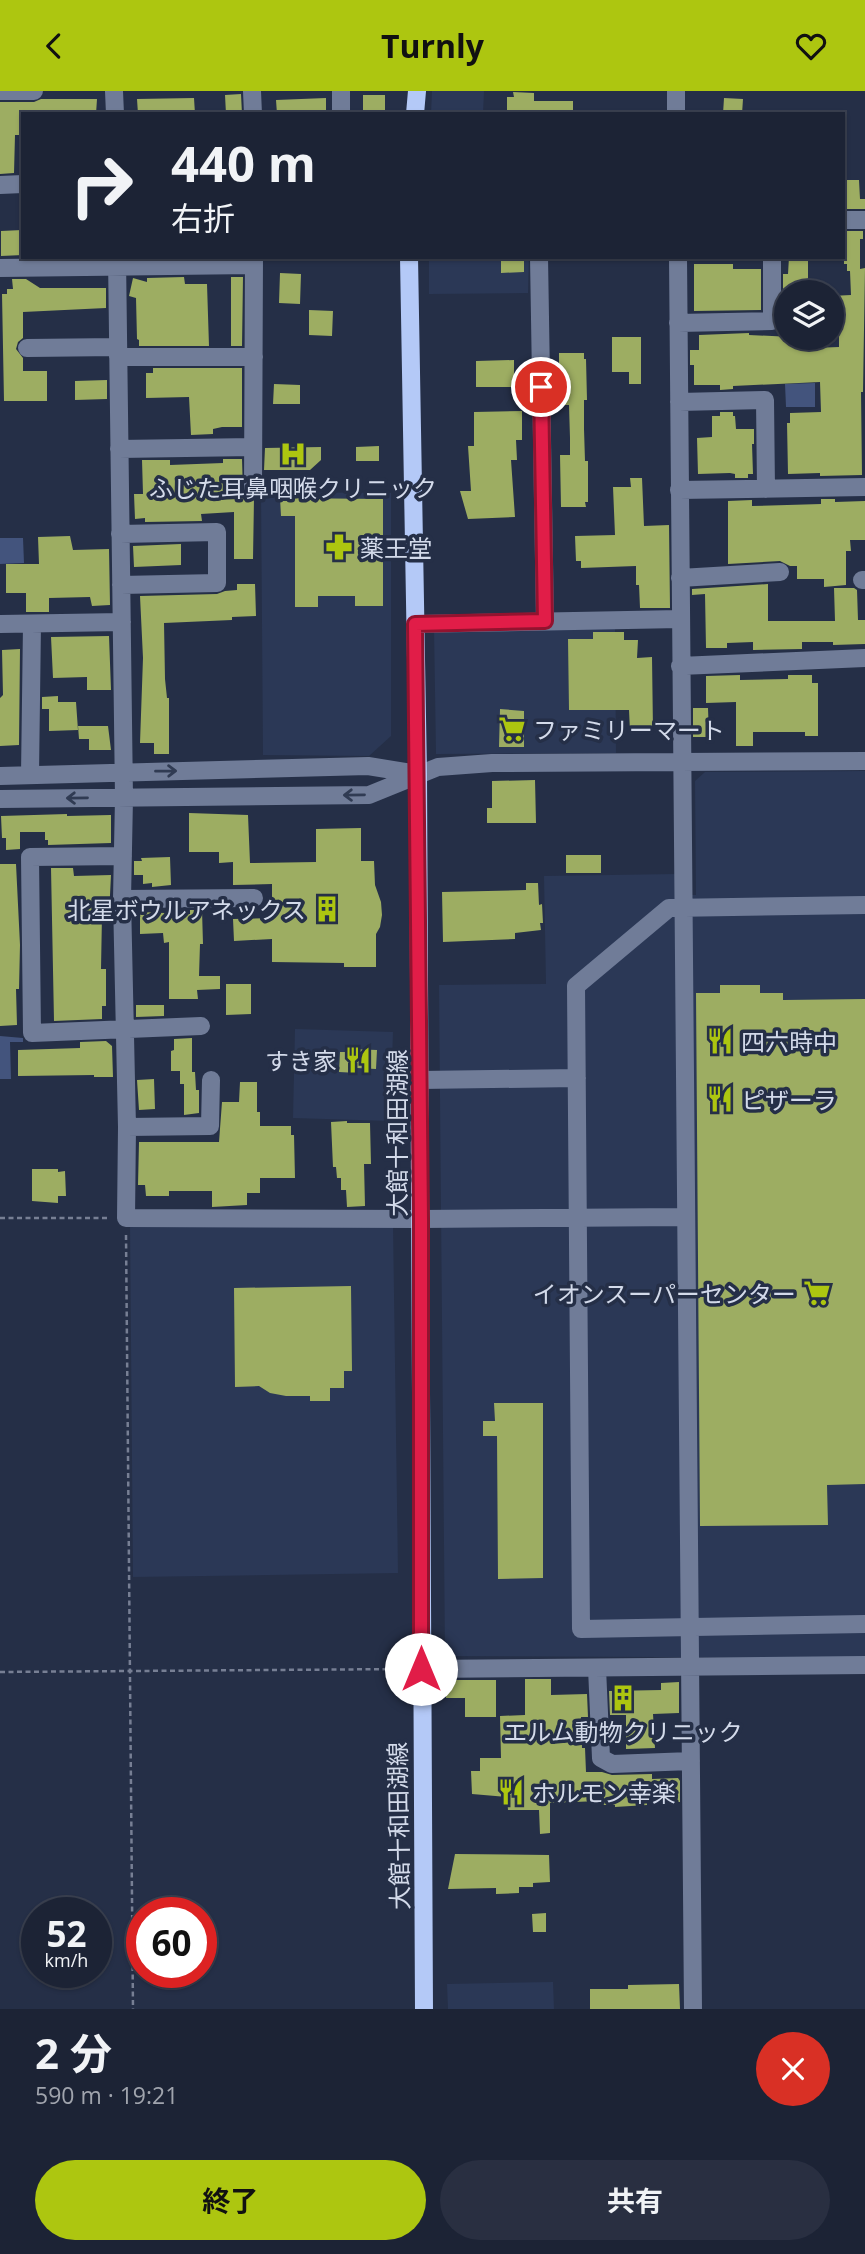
<!DOCTYPE html>
<html lang="ja">
<meta charset="utf-8">
<style>
:root{--surface:#1c2335;--page:#292f41;--text:#f1f3f6;--muted:#a0a4ad;--line:#3a4050;--accent:#adc610}
body{margin:0;font-family:"Open Sans","Noto Sans JP",sans-serif;background:var(--page);color:var(--text);height:100vh;display:flex;flex-direction:column;font-size:26px;white-space:nowrap}
*{box-sizing:border-box;margin:0}
p{font-size:23px;color:var(--muted)}
.icon{flex:none;width:38px;height:38px;fill:none;stroke:currentColor;stroke-width:2;stroke-linecap:round;stroke-linejoin:round}
.map{position:relative;height:1918px;overflow:hidden}
.side{display:flex;flex-direction:column;background:var(--surface);flex:1}
.side>*{flex:none}
.top-card{position:absolute;left:21px;top:21px;width:824px;height:147px;border-radius:0px;box-shadow:0 2px 5px #0004,0 0 0 2px var(--line);background:#1c2335;color:var(--text);overflow:hidden}
.fabs{position:absolute;left:774px;top:189px;display:grid;gap:14px}
.fabs a{display:grid;place-items:center;width:70px;height:70px;border-radius:50%;background:var(--surface);box-shadow:0 2px 5px #0004,0 0 0 2px var(--line);font-size:35px}
.speed{position:absolute;left:21px;top:1806px;display:flex;gap:14px;font-size:35px;font-weight:700;text-align:center}
.speed>*{display:grid;place-content:center;width:91px;height:91px;border-radius:50%;background:var(--surface);box-shadow:0 2px 5px #0004,0 0 0 2px var(--line);line-height:1}
.speed small{font-size:18px;font-weight:400}
.speed .limit{border:10px solid #d22;background:#fff;color:#111}
.pin{position:absolute;display:grid;place-items:center;width:60px;height:60px;color:#fff;margin:-30px;border:4px solid #fff;border-radius:50%;box-shadow:0 2px 7px #0007}
.me{position:absolute;width:77px;margin:-38px;rotate:0deg;stroke-linejoin:round;filter:drop-shadow(0 0 5px #0008)}
.turn{display:flex;align-items:center;gap:24px;height:147px;padding:0 35px;font-size:32px}
.turn .icon{width:91px;height:91px;stroke-width:2.5}
.turn b{display:block;font-size:49px;line-height:60px}
.round{display:grid;place-items:center;flex:none;width:74px;height:74px;border-radius:37px;background:var(--page)}
.headline{display:flex;align-items:center;justify-content:space-between;height:119px;padding:0 35px}
h1{font-size:42px;font-weight:700;line-height:52px}
.cta{display:flex;gap:14px;margin-top:auto;padding:14px 35px}
.cta a{flex:1;height:80px;border-radius:42px;background:var(--accent);color:#111;font-size:28px;font-weight:700;line-height:80px;text-align:center}
.cta a+a{background:var(--page);color:var(--text)}
header{display:flex;justify-content:space-between;align-items:center;height:91px;padding:0 35px;background:var(--accent);color:#111;font-size:32px;font-weight:700}
.map>svg:first-child{display:block}
.built{fill:#2b3856}
.green{fill:#43547d}
.building{fill:#9dad62}
.lines{fill:none;stroke-linecap:round;stroke-linejoin:round}
.path{stroke:#777f94;stroke-width:2.5;stroke-dasharray:5 3.5;stroke-linecap:butt}
.minor{stroke:#707c98;stroke-width:18}
.major{stroke:#b4c9f7;stroke-width:18}
.oneway{stroke:#303b53}
.route-casing{stroke:#92132f;stroke-width:18}
.route{stroke:#e11d48;stroke-width:12}
.labels{text-anchor:middle;dominant-baseline:central;stroke-width:7;stroke-linejoin:round;paint-order:stroke}
.poi-label{font-size:24px;fill:#d3daea;stroke:#252f47;text-anchor:start}
.street-label{font-size:24px;fill:#d3daea;stroke:#252f47}
</style>
<header><svg class="icon" aria-label="back" viewBox="0 0 24 24"><path d="M15 5l-7 7 7 7"/></svg>Turnly<svg class="icon" aria-label="heart" viewBox="0 0 24 24"><path d="M12 20l-8-8c-3-5 5-10 8-4 3-6 11-1 8 4z"/></svg></header>
<div class="map">
<svg width="865" height="1918" viewBox="0 0 865 1918">
<rect width="100%" height="100%" fill="#252f47"/>
<path class="built" d="M432,0H484L483,23H431Z
M429,166H529L528,202L429,203Z
M261,401L391,402V645L369,665L263,664Z
M615,536L616,662L436,663L434,537Z
M865,680V1567L445,1565L439,894L546,893L544,785L677,783L678,804H696L695,690L705,681Z
M295,938L393,941L390,1030L293,1027Z
M393,1132L398,1482L133,1486L130,1133Z
M553,1891L554,1918H448L447,1893Z"/>
<path class="green" d="M815,292V316H786L785,293Z
M0,447H23L24,472L0,473Z
M0,945L23,947V951H10L11,988H0Z"/>
<path class="building" d="M513,1L534,2V10H573V23H507V6H514Z
M241,3L242,23H226L225,4Z
M363,4H385V23H363Z
M194,7L195,23H138L137,8Z
M326,7V23H277L276,9Z
M724,7L743,8L742,23H723Z
M41,8H97L96,23H23V44H15L14,82L0,83V11H34Z
M844,89H859L860,108H865V118H844Z
M22,139L23,164L1,165V140Z
M844,140H863V148H860V178L865,177L863,301H861L862,384L820,385V382L788,383L787,332H790V322L821,321L820,291L733,295V298L720,299V294H694V274H690V259H699V244L749,242V244L812,247V257L839,256V220H831V205L851,204L850,180H847V173H844Z
M501,166H524V181L501,182Z
M789,166H808V201H786V220H783V183H788Z
M694,173H733V178H761V219L694,220Z
M280,182L301,183L300,213L279,212Z
M184,186L185,193H207L209,255H139V249L137,248L136,207L129,205L133,187L147,191V187Z
M231,186H243L242,255H231Z
M12,188H26L40,197H106V217L23,221V247L18,251L16,258L23,267V280H47V310H4L2,203H7V198H13Z
M309,219L333,220L332,245L309,244Z
M612,246H641V293H629V281H612Z
M559,262H584V268H586L587,309H584V338L585,370H588V411H585L586,416H561L560,364H570V347L569,314H559Z
M514,269V296H476V270Z
M153,277H242V336H222L213,338V343L191,344L189,306L146,307V282H153Z
M107,289V308L75,309V290Z
M274,293L300,294V313H273Z
M522,320V349H516L517,369H511L515,426L468,428L460,400H471L468,355H474V321Z
M720,321H733V325H735L736,338H754V353H752L753,383H748V387H735V383L730,382L698,383L697,347L712,346V325H720Z
M379,355V370H356V356Z
M321,356V369L310,379H264L265,357Z
M223,368H242L243,401L248,406L254,407L253,468H234V421L201,423L202,430L145,431V427L135,428L134,403H143L142,369H170V374L223,372Z
M630,387H642L644,435L669,434L670,517H640L639,494H636V475L581,477V470H576L575,445L615,444L613,396H631Z
M280,407L383,408V515H355V505H318V516H295V425H281Z
M821,408H835V411L865,410V449H850L851,460H846V494L824,496V488H797V475H790L780,470L728,473V410L752,409V415L821,413Z
M70,445L73,459L109,458L110,514L92,515L90,506L49,507V521H26V502H6V473H39L38,446Z
M181,453V474L134,476L133,455Z
M237,493H255L256,525L232,526V529L164,532L165,588L167,607H169V663H154V652H140L143,567L140,505L217,503L225,500L237,499Z
M768,493V530H835L834,497H854L857,499L858,529H865V553L833,554V551H802V558L753,559V551L727,552V557H706L705,503L692,504V498Z
M593,541H624V549H638L637,567L652,566L653,640H630L629,619H569L568,548H593Z
M109,545L111,599H87V586L53,587L51,546Z
M20,558L19,654L0,655V607L3,604L2,559Z
M740,584V589L788,588V584H812V592H818V645H805V641H753V655H736V611L706,612V585Z
M58,605V611H76L78,639L49,640V618H42V606Z
M693,617H708L709,646H693Z
M500,618L524,620V656H499Z
M78,635H108L111,659H89V648H79Z
M535,689L536,732H487V717H492V690Z
M189,722L248,724L250,772L316,771V738L361,737V770H374L375,794L381,811L382,824L380,836L376,843V876H344V872L272,871V848L234,850L233,828L272,827V793L233,794V771L219,772V761H189Z
M67,723V725L111,724V752L48,754V749H45V741H20V758L6,759V747H2L1,725Z
M566,764H601V782H566Z
M170,766L171,794L152,796V792L143,793V784H134V770H142L141,767Z
M0,773H16L20,854L19,898H16L17,934L0,935Z
M51,777H73L74,785L111,784L109,824H102L101,878H106V915H102V928L54,930Z
M526,792H538L539,814L542,813L543,832H540L541,839L515,842V848L443,851L442,801L526,799Z
M190,819H202L203,853H200L199,885H220V898L197,899L198,908H169V851L164,852L163,842L140,843V821L190,823Z
M226,893H251V923L226,924Z
M720,894H760V902H783V909L865,908V1393L827,1394L828,1434L700,1435L696,902H720Z
M136,914H164V925L136,926Z
M192,947V981H195L196,999H199V1022L184,1024V993H180V980H171V960L174,959V948Z
M106,950L112,955L113,986H94V984L18,985V959L80,957V951Z
M352,958L377,959L376,978L357,977V982L339,981L340,961H351Z
M154,988L155,1018L139,1019L137,989Z
M240,991H257V1021H260V1035H291V1044H294L295,1087H260V1102H247V1114L212,1116V1100H169V1105H146L145,1094H138L139,1051H219L222,1011H239Z
M347,1030V1032H370L371,1073H364L365,1115L347,1116L346,1099H341V1087H337L336,1076H333L331,1031Z
M32,1078H58V1081L65,1080L66,1105H58V1112L32,1110Z
M351,1195L352,1280H344V1297H330V1310H310V1305H286L270,1302L259,1295L235,1296L234,1197Z
M494,1312H543V1487L498,1488L497,1345H483V1330H495Z
M525,1588H551V1604L587,1603L588,1626H581L582,1657H585L586,1681H602L612,1684L652,1683V1688L678,1687L680,1690V1711H647V1714L615,1716V1714H599V1710L550,1712V1742L540,1743L539,1719H508L507,1706L472,1703L471,1680H480V1667H501L500,1625L525,1624Z
M446,1589H496V1626H465V1607H446Z
M679,1591V1622L653,1623L655,1657L626,1658V1624H610L609,1600L661,1599V1592Z
M455,1763L549,1764L550,1791L533,1792V1796H519V1802L496,1803V1797L448,1798Z
M546,1822V1841H533L532,1823Z
M679,1893L680,1918H590V1898H628V1894Z"/>
<g class="lines">
<path class="path" d="M0,1127H109
M126,1144L133,1918
M0,1581L404,1578"/>
<path class="minor" d="M0,0H34
M114,0L115,23
M252,0L253,23
M341,0V23
M676,0V23
M0,94L23,93
M844,129H865
M117,166L124,707L122,808L127,1036L126,1127L421,1128L686,1126
M539,166L545,530
M678,166L693,1918
M0,177L254,174
M678,232L772,230V166
M27,257L118,256
M118,266H254
M679,311L765,309L766,398
M119,358L253,356
M253,396L254,166
M679,399L865,396
M120,443L217,441V492L121,494
M680,487L780,481
M862,489H865
M0,533L122,531
M415,533L680,528
M680,575L865,567
M30,684L32,533
M0,685L368,675L418,683
M0,708L369,704L438,676L492,672L865,670
M123,765L30,766L32,942L201,935
M122,808L254,807
M865,814L669,817L576,895L581,1538L865,1533
M420,989L577,987
M127,1036L210,1035L211,989
M597,1577L601,1667L612,1673L691,1670
M421,1578L865,1574"/>
<path class="major" d="M415,23L417,0
M409,166L418,683L424,1918"/>
</g>
<defs><path id="oneway-shaft" d="M-6 0H5M1.5-3L5.5 0L1.5 3" fill="none" stroke-width="1.6" stroke-linecap="round" stroke-linejoin="round" transform="scale(1.75)"/></defs>
<g class="oneway">
<use href="#oneway-shaft" transform="translate(166 680) rotate(-1)"/>
<use href="#oneway-shaft" transform="translate(354 704) rotate(179)"/>
<use href="#oneway-shaft" transform="translate(77 707) rotate(179)"/>
</g>
<g class="lines">
<g class="route-casing">
<path id="route" d="M421,1578V1128L415,533L545,530L541,296"/>
</g>
<use href="#route" class="route"/>
</g>
<defs>
<g id="hospital-bare" transform="scale(2.1)"><path d="M-5-5h3v3.5h4V-5h3V5h-3V1.5h-4V5h-3Z" fill="#adc610" stroke="#252f47" stroke-width="2.5" paint-order="stroke"/></g>
<g id="pharmacy-bare" transform="scale(2.1)"><path d="M-2-6h4v4h4v4h-4v4h-4v-4h-4v-4h4Z" fill="#adc610" stroke="#252f47" stroke-width="2.5" paint-order="stroke"/></g>
<g id="supermarket-bare" transform="scale(2.1)"><path d="M-6-5.5h2.5l.6 2H6L4.5 2H-2.5L-4.4-4H-6ZM-1.5 3.2a1.3 1.3 0 1 0 .1 0ZM3 3.2a1.3 1.3 0 1 0 .1 0Z" fill="#adc610" stroke="#252f47" stroke-width="2.5" paint-order="stroke"/></g>
<g id="building-bare" transform="scale(2.1)"><path d="M-4-6H4V6H1V3H-1V6H-4ZM-2.5-4.3h1.7v1.8h-1.7ZM.8-4.3h1.7v1.8H.8ZM-2.5-1h1.7V.8h-1.7ZM.8-1h1.7V.8H.8Z" fill="#adc610" stroke="#252f47" stroke-width="2.5" paint-order="stroke"/></g>
<g id="restaurant-bare" transform="scale(2.1)"><path d="M-5-6h1v4h1v-4h1v4h1v-4h1v5L-1.5 .5V6h-2V.5L-5-1ZM5-6V6H3V1.5H1.5Q1.5-4 5-6Z" fill="#adc610" stroke="#252f47" stroke-width="2.5" paint-order="stroke"/></g>
</defs>
<g fill-rule="evenodd">
<use href="#hospital-bare" x="293" y="363"/>
<use href="#pharmacy-bare" x="339" y="456"/>
<use href="#supermarket-bare" x="512" y="638"/>
<use href="#building-bare" x="327" y="818"/>
<use href="#restaurant-bare" x="720" y="950"/>
<use href="#restaurant-bare" x="358" y="969"/>
<use href="#restaurant-bare" x="720" y="1008"/>
<use href="#supermarket-bare" x="817" y="1202"/>
<use href="#building-bare" x="623" y="1607"/>
<use href="#restaurant-bare" x="511" y="1701"/>
</g>
<g class="labels">
<g class="poi-label">
<text x="293" y="396" text-anchor="middle">ふじた耳鼻咽喉クリニック</text>
<text x="360" y="456">薬王堂</text>
<text x="533" y="638">ファミリーマート</text>
<text x="306" y="818" text-anchor="end">北星ボウルアネックス</text>
<text x="741" y="950">四六時中</text>
<text x="337" y="969" text-anchor="end">すき家</text>
<text x="741" y="1008">ピザーラ</text>
<text x="796" y="1202" text-anchor="end">イオンスーパーセンター</text>
<text x="623" y="1640" text-anchor="middle">エルム動物クリニック</text>
<text x="532" y="1701">ホルモン幸楽</text>
</g>
<g class="street-label">
<text transform="translate(396 1042) rotate(-90)">大館十和田湖線</text>
<text transform="translate(398 1735) rotate(-91)">大館十和田湖線</text>
</g>
</g>
</svg>
<div class="fabs">
<a><svg class="icon" aria-label="layers" viewBox="0 0 24 24"><path d="M12 4l9 5-9 5-9-5zM3 14l9 5 9-5"/></svg></a>
</div>
<div class="speed"><div>52<small>km/h</small></div><div class="limit">60</div></div>
<div class="pin" style="left:541px;top:296px;background:#d93025"><svg class="icon" aria-label="arrive" viewBox="0 0 24 24"><path d="M6 21V4h12l-3 4 3 4H6"/></svg></div>
<svg class="me" style="left:421px;top:1578px" viewBox="-20 -20 40 40"><circle r="19" fill="#fff"/><path d="M0-13L10 11 0 6-10 11z" fill="#e11d48"/></svg>
<div class="top-card">
<div class="turn"><svg class="icon" aria-label="right" viewBox="0 0 24 24"><path d="M7 20v-9h11M14 6l5 5-5 5"/></svg><div><b>440 m</b>右折</div></div>
</div>
</div>
<section class="side">
<div class="headline"><div><h1>2 分</h1><p>590 m · 19:21</p></div><a class="round" style="background:#d93025;color:#fff"><svg class="icon" aria-label="close" viewBox="0 0 24 24"><path d="M6 6l12 12M18 6L6 18"/></svg></a></div>
<div class="cta"><a>終了</a><a>共有</a></div>
</section>
